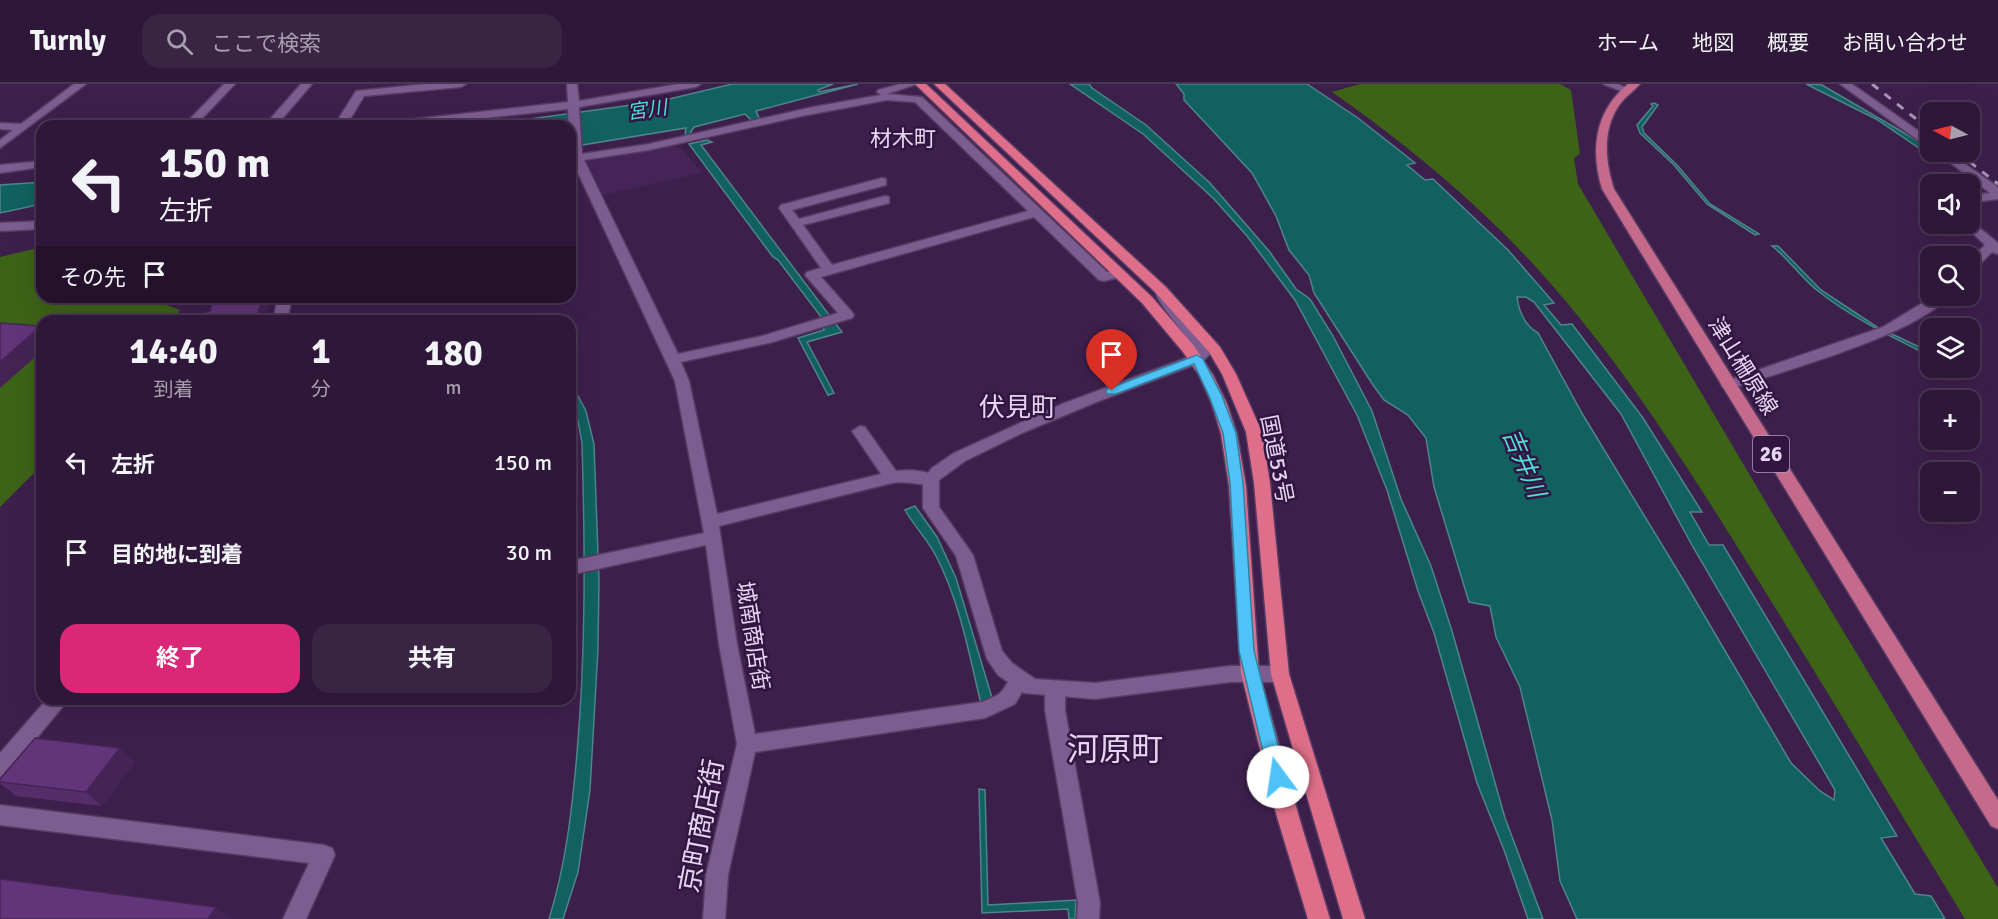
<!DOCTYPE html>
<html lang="ja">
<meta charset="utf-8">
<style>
:root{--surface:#2e1739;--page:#3a2444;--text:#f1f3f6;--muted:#a79fae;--line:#493653;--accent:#db2777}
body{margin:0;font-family:Signika,"Noto Sans JP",sans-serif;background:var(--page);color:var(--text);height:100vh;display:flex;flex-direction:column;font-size:22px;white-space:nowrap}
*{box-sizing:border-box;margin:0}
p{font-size:20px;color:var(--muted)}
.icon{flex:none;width:33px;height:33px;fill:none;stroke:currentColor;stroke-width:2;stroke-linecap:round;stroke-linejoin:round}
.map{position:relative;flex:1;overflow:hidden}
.sheet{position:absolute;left:36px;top:231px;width:540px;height:390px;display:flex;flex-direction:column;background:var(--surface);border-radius:18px;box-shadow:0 6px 24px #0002,0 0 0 2px var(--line)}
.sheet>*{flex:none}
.hud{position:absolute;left:36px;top:36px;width:540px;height:183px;border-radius:18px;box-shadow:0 6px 24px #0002,0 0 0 2px var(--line);background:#2e1739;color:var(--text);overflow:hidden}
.needle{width:39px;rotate:277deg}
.buttons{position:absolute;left:1920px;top:18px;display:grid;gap:12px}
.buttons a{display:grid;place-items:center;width:60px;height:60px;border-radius:12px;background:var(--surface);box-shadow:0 6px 24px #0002,0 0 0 2px var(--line);font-size:30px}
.pin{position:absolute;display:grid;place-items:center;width:51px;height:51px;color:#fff;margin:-62px -26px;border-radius:50% 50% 50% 0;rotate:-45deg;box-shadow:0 0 6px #0007}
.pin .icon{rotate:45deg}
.me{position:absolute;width:66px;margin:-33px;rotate:346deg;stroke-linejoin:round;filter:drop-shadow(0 0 4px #0008)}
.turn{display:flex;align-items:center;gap:21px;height:126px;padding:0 24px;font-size:27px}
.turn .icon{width:78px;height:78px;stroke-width:2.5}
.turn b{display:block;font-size:42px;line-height:51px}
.then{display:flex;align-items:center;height:57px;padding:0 24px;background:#0003;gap:12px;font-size:22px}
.eta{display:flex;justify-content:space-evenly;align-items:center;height:102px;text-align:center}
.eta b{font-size:36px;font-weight:700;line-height:42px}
.primary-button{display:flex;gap:12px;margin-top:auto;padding:12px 24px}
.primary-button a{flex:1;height:69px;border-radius:18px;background:var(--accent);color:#fff;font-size:24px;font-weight:700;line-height:69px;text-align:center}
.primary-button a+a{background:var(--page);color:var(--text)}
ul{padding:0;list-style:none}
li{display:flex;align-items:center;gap:18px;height:90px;padding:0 24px}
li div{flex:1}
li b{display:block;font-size:22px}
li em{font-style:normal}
header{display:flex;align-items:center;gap:36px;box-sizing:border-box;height:84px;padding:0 30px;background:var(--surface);border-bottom:2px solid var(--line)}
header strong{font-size:28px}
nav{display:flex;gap:33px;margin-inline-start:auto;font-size:21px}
.search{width:420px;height:54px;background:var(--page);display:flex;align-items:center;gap:15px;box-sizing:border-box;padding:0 21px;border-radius:18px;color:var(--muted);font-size:22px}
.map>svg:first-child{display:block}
.built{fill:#462458}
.green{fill:#3d6317}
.water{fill:#10615f;stroke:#50848b;stroke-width:1.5;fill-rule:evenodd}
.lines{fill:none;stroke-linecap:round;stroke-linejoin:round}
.minor-casing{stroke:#563b63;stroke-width:3}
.tertiary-casing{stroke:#563b63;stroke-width:3}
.primary-casing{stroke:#563b63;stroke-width:3}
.trunk-casing{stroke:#563b63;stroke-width:3}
.minor{fill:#7d5d90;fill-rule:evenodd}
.tertiary{fill:#7d5d90;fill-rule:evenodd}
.primary{fill:#c66a8b;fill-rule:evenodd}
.trunk{fill:#de6e89;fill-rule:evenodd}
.rail{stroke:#a994b6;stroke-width:3;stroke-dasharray:8 8;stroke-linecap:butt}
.wall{fill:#542d69}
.shaded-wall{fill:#452455}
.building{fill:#62347a;stroke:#452455;stroke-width:1.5}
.route{fill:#4fc3f7;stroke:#337fa1;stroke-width:1.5}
.labels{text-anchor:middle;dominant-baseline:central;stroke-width:5;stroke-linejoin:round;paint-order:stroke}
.far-water-label{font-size:20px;font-style:italic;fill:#4eddd9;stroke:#321541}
.shield{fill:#321541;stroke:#b09bbc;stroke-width:1.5}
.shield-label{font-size:21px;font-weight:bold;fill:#e6d5f1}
.far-quarter-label{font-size:22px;fill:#e6d5f1;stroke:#321541}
.street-label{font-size:22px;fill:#e6d5f1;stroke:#321541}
.water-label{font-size:24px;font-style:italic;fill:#4eddd9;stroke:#321541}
.quarter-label{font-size:26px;fill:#e6d5f1;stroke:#321541}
.near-street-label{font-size:27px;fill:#e6d5f1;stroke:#321541}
.near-quarter-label{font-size:32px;fill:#e6d5f1;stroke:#321541}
</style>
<header>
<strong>Turnly</strong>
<div class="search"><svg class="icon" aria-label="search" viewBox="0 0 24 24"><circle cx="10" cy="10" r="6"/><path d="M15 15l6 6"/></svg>ここで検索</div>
<nav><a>ホーム</a><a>地図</a><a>概要</a><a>お問い合わせ</a></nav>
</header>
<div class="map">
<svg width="1998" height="835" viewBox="0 0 1998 835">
<rect width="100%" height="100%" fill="#3d1f4c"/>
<path class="built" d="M672,62L681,64L702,89L603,111L587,78Z"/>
<path class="green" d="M1360,0H1560L1571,6L1580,70L1574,74L1578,100L1771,427L1998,804V835H1965C1894,719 1825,603 1753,488C1673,359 1589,226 1476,123C1431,81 1382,43 1332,8Z
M42,163V213H161V219L180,226L173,237H42V381L0,423V173Z"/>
<path class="water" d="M732,0H833L818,6L819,8L858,0L756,27L760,36L752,37L745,30L694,43L689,51H685L686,44L570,63V42H479L661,17Z
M1070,0H1089L1092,4L1146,41L1210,99L1269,167L1296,205L1310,215L1333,252L1372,327L1401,415L1431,482L1452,547L1505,734L1543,835H1528L1504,766L1477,699L1434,549L1418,507L1387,406L1357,331L1295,216L1247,152L1213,114L1143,50Z
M1176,0H1307L1358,34L1415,79L1407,81L1425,96L1433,95L1508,166L1554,219L1544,221L1561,241L1572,240L1643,334L1702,428H1690L1709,461H1723L1897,752L1881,754L1915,810L1931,812L1945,835H1577L1560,797L1552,736L1520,603L1496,553L1490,522L1469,518L1434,403L1426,354L1408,331L1384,316L1373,301L1314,209L1309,191L1289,166L1276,132L1252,89L1184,16V10ZM1517,213H1526L1534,218L1621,330L1693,463L1835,706L1834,716L1820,707L1791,679L1684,497L1583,331L1538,249C1524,241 1519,228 1517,213Z
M1806,0L1822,1L1930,64V67L1919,64L1876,35Z
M1654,19L1658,21L1642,43L1644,49L1677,81L1710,120L1759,150L1755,151L1707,120L1673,80L1640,49L1637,41L1653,22L1651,20Z
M707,56L712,58L701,61L842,248L807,258L834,309L828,311L798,254L824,246L822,234L778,176L773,173L689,60Z
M42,98V120L0,129V101Z
M1772,162H1778L1821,206L1877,243L1930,268V272C1892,253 1852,234 1818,207C1801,194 1789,175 1772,162Z
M570,297L586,327L594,360L599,497L598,565L590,706L578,788L563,835H549C566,780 572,726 577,669C586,566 585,463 582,359L578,337L570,320Z
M915,422L937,453L956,494L993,617L981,620C969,570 960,518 936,472C928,456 914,442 905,426Z
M979,705L985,706L988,821L1076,816L1075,835H1069L1068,825L982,829Z"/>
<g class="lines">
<g class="minor-casing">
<path id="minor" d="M74,0H86L0,64V56L13,46L0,45V39L21,40Z
M224,0H235L195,42H183Z
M301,0H312L276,42H264Z
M426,0H466L461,3L364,12L346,42H334L356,7Z
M567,0H577L579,17L678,0H701L696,3L579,23L582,70L649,60L813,23L881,11L877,8L878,6L900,0H917L887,10L922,13L1107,188L1119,185L1126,189L1124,192L1104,197L1099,196L1034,133L821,193L852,228L854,231L852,234L769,259L681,278L689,297L717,430L881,390L852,347L860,342L865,343L896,387C909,385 924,387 937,391L939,395L937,399C923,403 907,396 892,399L719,442L737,560L755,650L982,618C988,615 996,613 1000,609C1010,600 1009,585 1026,590L1029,596L1015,620L985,634L755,668L728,791L725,835H703L706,791L737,660L719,560L706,461L570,491V477L704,449L675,297L573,78H570L568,25L410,42H373L379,39L568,18ZM887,16L915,18L1028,127L832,181L803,141L889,119V113L885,112L799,135L792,126L886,101V95L882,94L781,121L779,124L821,184L807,188L805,191L838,229L762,252L678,270L584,76L649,66L802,32Z
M1603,0H1618L1631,6L1626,9Z
M1840,0H1852L1930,55V63L1926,62Z
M1936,68H1948L1998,103V115L1976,118L1970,122V111L1990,109Z
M42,77V83L0,89V81Z
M1970,136L1998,159V170L1992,168L1975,185L1970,186V175L1985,161L1963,140H1970Z
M42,137V145L0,147V139Z
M1161,202L1166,203L1176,222L1199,250L1210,270L1202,278L1197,280L1190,275L1195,269C1185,246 1164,230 1154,206Z
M1934,212H1948C1919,250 1783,287 1733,304H1723L1721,301L1723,298L1883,243Z
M1055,597L1062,599L1065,605V626L1100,819L1099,835H1077L1078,819L1045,626V605L1048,599Z
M0,721L324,761L332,764L335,771L306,835H283L309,779L0,741Z"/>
</g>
<g class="tertiary-casing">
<path id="tertiary" d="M278,213H292L287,237H273Z
M1197,270L1204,275L1202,278L1099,317L1022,349L965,377L939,396V423L973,471L1002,567L1012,579L1035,595L1095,599L1230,582H1280L1287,584L1289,590L1287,596L1280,598H1230L1095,615L1024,609L998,591L987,575L956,472L923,424V395L932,384L954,369L1062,320Z
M47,615H69L7,690L0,693V669Z"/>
</g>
<g class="primary-casing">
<path id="primary" d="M1628,0H1640C1634,7 1626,12 1620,20C1602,45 1605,77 1614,105L1998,716V745L1991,742L1602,105C1590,66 1595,27 1628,0Z"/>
</g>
<g class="trunk-casing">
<path id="trunk" d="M915,0H926L1152,213L1194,262L1213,291L1227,320L1237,350L1246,402L1259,589L1299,733L1330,835H1308L1277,733L1241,589L1229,402L1221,350L1212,320L1199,291L1183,268L1142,219Z
M934,0H945L1166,203L1220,263L1236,290L1262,348L1270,399L1289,590L1365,835H1343L1271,590L1254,399L1246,348L1222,290L1209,268L1156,209Z"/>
</g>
<use href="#minor" class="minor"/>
<use href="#tertiary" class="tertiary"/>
<use href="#primary" class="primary"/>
<use href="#trunk" class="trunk"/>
<path class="rail" d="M1872,0L1930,46
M1957,68L1998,100"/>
</g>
<path class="wall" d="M135,678L102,722L16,712L0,699V695Z"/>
<path class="shaded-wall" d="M262,213H267L270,217L265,237H256Z
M41,242L42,267L0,304V278Z
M120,664L135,678L102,722L86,708Z
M216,823L231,835H208Z"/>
<path class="building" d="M227,213H262L256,237H195L196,231L210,227L214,215Z
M0,239L41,242L0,278Z
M35,654L120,664L86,708L0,698V695Z
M0,795L216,823L208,835H0Z"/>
<path class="route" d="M1197,271L1203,275L1222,312L1236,349L1243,399L1254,567L1286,693L1284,698L1278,701L1272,698L1269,693L1239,567L1230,399L1223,349L1209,312L1194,280L1116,310H1107L1106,307L1107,305Z"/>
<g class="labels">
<g class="far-water-label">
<text transform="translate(647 26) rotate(-8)">宮川</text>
</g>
<rect class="shield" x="1753" y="352" width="36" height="36" rx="4.5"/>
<g class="shield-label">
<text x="1771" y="370">26</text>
</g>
<g class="far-quarter-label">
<text x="903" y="54">材木町</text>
</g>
<g class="street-label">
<text transform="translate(1743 282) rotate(58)">津山柵原線</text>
<text transform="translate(1277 375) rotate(79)">国道53号</text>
<text transform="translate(753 552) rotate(81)">城南商店街</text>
</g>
<g class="water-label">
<text transform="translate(1524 379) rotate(67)">吉井川</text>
</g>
<g class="quarter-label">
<text x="1018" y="324">伏見町</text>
</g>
<g class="near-street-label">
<text transform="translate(702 742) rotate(-79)">京町商店街</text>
</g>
<g class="near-quarter-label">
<text x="1115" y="665">河原町</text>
</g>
</g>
</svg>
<div class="buttons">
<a><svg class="needle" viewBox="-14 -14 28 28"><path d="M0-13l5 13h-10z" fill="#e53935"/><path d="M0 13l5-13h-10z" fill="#a79fae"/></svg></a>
<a><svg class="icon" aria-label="sound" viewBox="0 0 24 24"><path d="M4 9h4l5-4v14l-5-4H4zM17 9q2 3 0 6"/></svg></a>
<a><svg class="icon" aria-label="search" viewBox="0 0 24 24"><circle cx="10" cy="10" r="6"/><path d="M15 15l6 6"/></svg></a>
<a><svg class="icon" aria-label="layers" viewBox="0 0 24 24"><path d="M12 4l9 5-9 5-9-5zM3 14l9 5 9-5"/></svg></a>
<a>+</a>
<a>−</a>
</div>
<div class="pin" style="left:1112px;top:307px;background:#d93025"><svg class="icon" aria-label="arrive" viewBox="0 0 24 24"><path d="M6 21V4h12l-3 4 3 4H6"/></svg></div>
<svg class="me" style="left:1278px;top:693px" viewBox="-20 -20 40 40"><circle r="19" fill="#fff"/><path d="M0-13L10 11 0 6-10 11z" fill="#4fc3f7"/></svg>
<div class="hud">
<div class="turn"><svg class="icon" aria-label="left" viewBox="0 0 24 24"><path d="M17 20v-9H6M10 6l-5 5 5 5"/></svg><div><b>150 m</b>左折</div></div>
<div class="then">その先<svg class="icon" aria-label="arrive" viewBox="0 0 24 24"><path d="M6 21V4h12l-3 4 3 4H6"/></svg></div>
</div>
<section class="sheet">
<div class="eta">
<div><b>14:40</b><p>到着</p></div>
<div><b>1</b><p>分</p></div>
<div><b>180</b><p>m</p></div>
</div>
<ul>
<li><svg class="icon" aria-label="left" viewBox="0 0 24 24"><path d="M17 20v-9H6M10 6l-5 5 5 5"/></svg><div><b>左折</b></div><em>150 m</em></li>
<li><svg class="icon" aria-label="arrive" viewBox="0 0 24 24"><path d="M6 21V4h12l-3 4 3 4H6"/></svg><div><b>目的地に到着</b></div><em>30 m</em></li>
</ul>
<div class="primary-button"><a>終了</a><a>共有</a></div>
</section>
</div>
